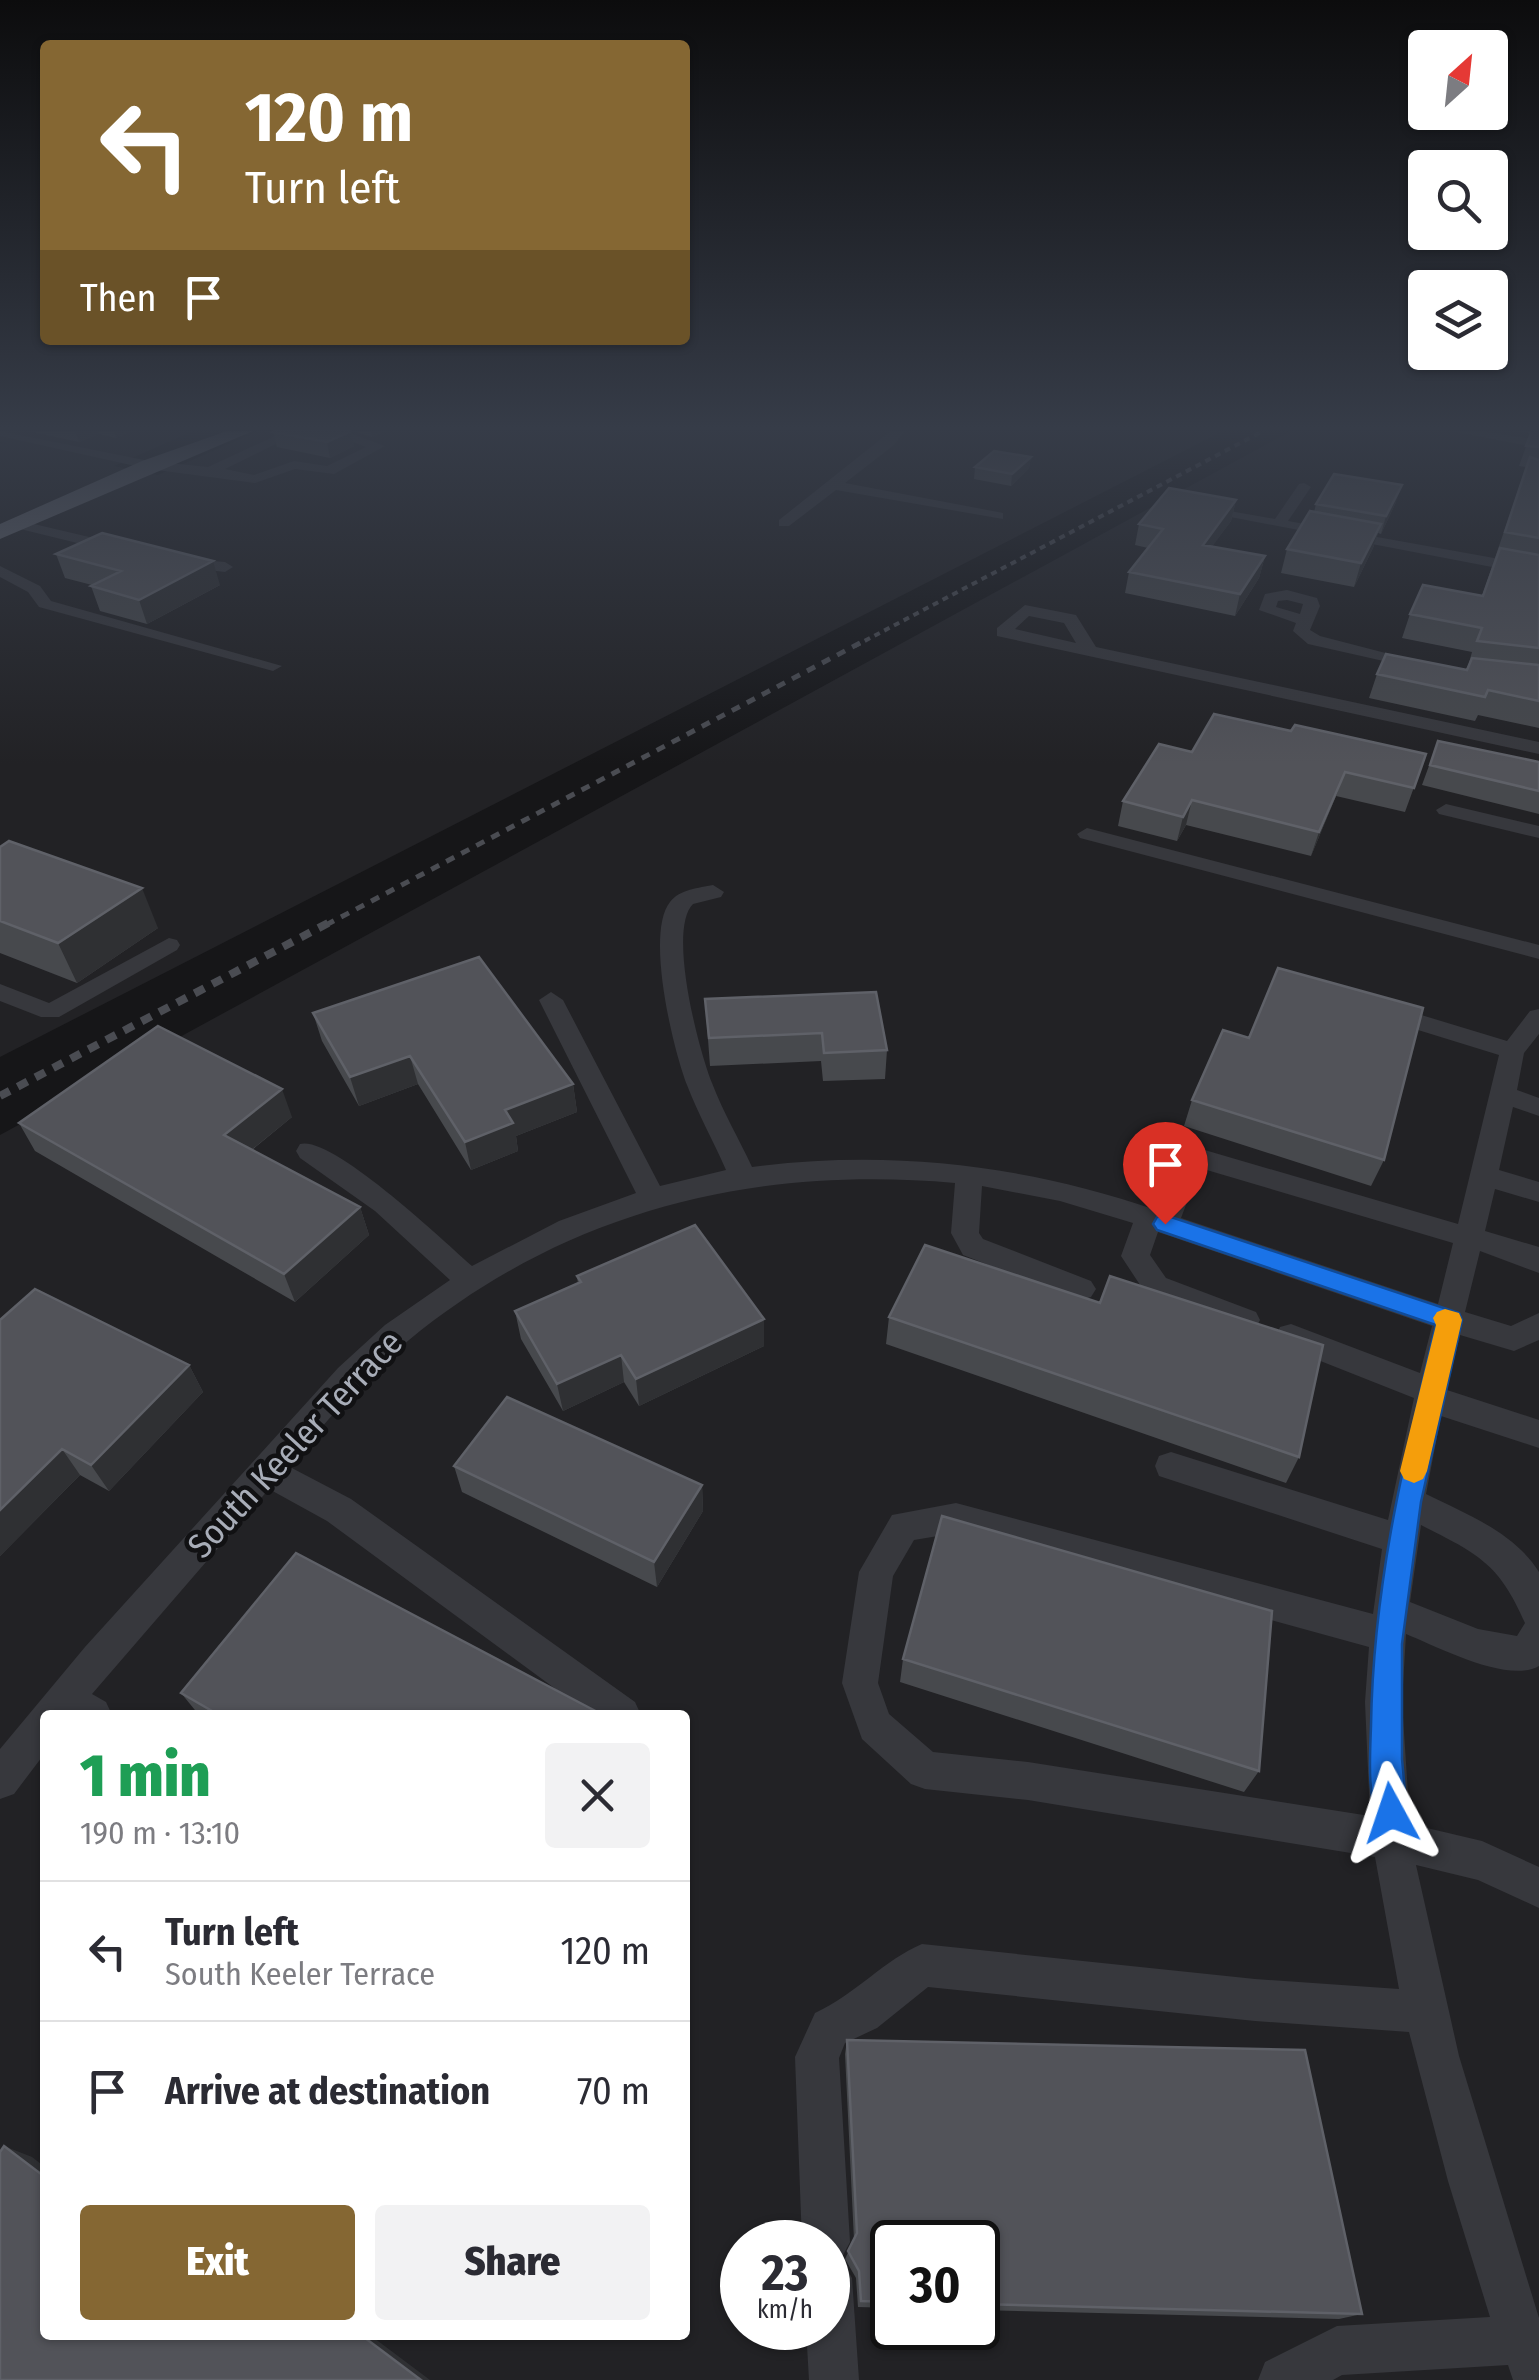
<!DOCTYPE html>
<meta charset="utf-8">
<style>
:root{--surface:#fff;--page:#f2f2f3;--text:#2b2b33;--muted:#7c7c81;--line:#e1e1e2;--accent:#856733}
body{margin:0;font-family:"Fira Sans Condensed",sans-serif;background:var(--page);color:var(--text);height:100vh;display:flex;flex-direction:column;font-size:38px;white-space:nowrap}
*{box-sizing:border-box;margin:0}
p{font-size:32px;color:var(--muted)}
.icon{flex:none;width:55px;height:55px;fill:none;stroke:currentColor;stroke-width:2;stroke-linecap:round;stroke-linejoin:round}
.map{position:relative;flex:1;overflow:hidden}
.panel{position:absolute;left:40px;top:1710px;width:650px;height:630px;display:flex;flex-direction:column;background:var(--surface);border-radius:10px;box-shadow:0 2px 8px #0004}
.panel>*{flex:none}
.hud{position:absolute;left:40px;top:40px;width:650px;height:305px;border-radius:10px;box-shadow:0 2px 8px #0004;background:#856733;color:#fff;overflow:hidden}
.needle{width:65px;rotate:27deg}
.buttons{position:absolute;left:1408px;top:30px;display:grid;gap:20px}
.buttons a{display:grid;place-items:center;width:100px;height:100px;border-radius:10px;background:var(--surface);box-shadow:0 2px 8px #0004;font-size:50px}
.speed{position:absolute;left:720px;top:2220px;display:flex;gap:20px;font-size:50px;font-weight:700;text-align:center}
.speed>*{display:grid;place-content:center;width:130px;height:130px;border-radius:50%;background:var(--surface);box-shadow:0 2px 8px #0004;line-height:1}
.speed small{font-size:25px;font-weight:400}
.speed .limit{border:5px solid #111;border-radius:15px;background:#fff;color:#111}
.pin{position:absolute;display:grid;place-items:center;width:85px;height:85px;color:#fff;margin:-102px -42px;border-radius:50% 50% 50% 0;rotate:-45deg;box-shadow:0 0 10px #0007}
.pin .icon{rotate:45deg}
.me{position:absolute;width:110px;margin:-55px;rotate:355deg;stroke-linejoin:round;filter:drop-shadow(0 0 8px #0008)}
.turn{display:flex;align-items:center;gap:35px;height:210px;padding:0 40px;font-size:45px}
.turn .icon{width:130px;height:130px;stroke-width:2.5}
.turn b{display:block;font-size:70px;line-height:85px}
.then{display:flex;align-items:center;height:95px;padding:0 40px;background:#0003;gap:20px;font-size:38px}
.round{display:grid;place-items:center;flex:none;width:105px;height:105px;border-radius:10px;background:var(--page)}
.headline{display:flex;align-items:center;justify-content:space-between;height:170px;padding:0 40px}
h1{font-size:60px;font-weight:800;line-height:75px;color:#1e9e55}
.cta{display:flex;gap:20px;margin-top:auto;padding:20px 40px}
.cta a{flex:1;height:115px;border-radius:10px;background:var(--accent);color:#fff;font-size:40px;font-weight:800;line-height:115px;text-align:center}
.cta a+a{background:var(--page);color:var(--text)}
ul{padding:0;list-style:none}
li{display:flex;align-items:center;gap:30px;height:140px;padding:0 40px;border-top:2px solid var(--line)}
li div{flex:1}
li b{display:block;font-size:38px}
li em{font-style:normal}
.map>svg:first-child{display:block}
.built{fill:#222225;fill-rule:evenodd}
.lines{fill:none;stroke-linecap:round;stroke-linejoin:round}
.minor{fill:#37383d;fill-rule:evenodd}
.highway{fill:#63666e;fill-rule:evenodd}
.rail-far2{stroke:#4a4c52;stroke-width:4;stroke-dasharray:6 5;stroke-linecap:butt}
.rail-far1{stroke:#4a4c52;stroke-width:5;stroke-dasharray:9 8;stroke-linecap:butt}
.rail{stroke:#4a4c52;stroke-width:8;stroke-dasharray:11 9;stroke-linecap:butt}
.wall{fill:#47494d}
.shaded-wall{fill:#2f3033}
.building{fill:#525359;stroke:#5f6168;stroke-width:2.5}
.route{fill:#1a73e8;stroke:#114b97;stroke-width:2.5}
.slow{fill:#f59e0b}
.labels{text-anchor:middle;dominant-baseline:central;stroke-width:9;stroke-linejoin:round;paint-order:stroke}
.street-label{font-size:35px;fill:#a8adb8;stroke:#111113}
</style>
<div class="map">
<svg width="1539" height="2380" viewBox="0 0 1539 2380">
<rect width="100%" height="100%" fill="#161618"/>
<path class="built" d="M0,431H193L114,466L158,475L258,431H1223L0,1057V443L10,444L0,442Z
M1291,431H1539V2380H0V1135ZM45,1715H685V2335H45ZM742,2242H828V2328H742ZM892,2242H978V2328H892Z"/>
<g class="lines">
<path class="minor" d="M0,431L149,461L208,467L286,431H302L225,469L254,475L294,461L327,466L366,447L325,431H344L385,446L334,474L295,469L255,483L149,469L0,436Z
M891,431H905L894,445L845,483L998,512L1003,513V519L836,490L789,526H779V520Z
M1451,431H1481L1539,440V448Z
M1304,483L1311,487L1288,521L1539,566V576L1189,509L1196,505L1275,519L1299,484Z
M17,520L123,545L126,548L118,553L12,527V521Z
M179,558L225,562L233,567L225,572L173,566L171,563Z
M0,566L40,586L51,601L282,666L273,671L39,607L28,592L0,577Z
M1287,590L1317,598L1320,606L1310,630L1320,636L1428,664L1419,669L1308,644L1293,631L1296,623L1259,610L1265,594ZM1287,600L1303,604L1300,614L1276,607L1278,601Z
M1025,605L1076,615L1096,647L1539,742V754L997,636V628ZM1029,616L1064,623L1076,643L1015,629Z
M1446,804L1539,826V838L1439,814L1436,810Z
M1087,828L1539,945V959L1080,838L1077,834Z
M713,885L724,892L721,897L693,904C667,930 699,1051 712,1083C723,1112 739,1139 752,1167C891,1149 1024,1165 1156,1210L1178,1156L1182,1149L1191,1146L1458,1224L1499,1055L1376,1017L1373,1012L1385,1004L1507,1041L1530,1011L1539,1009V1034L1524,1053L1517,1090L1539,1098V1116L1513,1107L1499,1170L1539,1182V1202L1495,1189L1485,1231L1539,1247V1273L1480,1251L1465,1312L1511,1326L1539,1313V1340L1514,1351L1460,1335L1447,1390L1539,1420V1448L1441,1416L1426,1494C1466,1514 1514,1532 1539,1572V1666C1508,1684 1438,1647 1406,1634L1402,1702L1410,1824L1482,1841L1539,1867V1908L1478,1880L1416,1865L1459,2056L1539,2318V2380H1513L1508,2365L1342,2375L1333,2380H1258L1265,2362L1337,2326L1490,2317L1448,2181L1409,2032L1255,2021L928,1987L877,2028L845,2043L839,2058L850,2242L841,2259L852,2278L859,2380H809L806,2328H828V2242H802L795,2057L815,2013C856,1994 884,1960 922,1944L1255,1979L1399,1989L1375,1857L1028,1800L925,1789L911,1784L862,1739L842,1683L859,1572L892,1515L956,1503L1373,1614L1382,1549L1159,1476L1155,1466L1159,1456L1171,1452L1388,1520L1414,1398L1280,1345L1276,1336L1280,1327L1291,1324L1420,1373L1432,1326L1158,1232L1150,1255L1166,1278L1256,1312L1260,1320L1256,1328L1245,1332L1146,1294L1121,1256L1133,1223L1060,1201L982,1186L979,1233L983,1239L1091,1281L1096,1289L1091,1297L1081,1300L1071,1297L963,1255L951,1233L955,1183C754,1165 566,1211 409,1340C364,1377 326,1422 288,1466L351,1499L635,1702L641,1715H591L327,1521L269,1489L92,1694L106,1702L112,1715H45V1753L14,1794L0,1799V1749L85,1647L338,1368L385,1325L450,1280L375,1211L300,1158L296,1151L300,1144C332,1135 444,1241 472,1266L559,1221L636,1193L539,1000L551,992L563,1000L660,1186L726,1170C714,1142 698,1114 687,1085C673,1049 645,933 670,902C680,889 699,888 713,885ZM1200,1168L1453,1243L1438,1304L1181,1218ZM1421,1525C1478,1554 1499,1563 1525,1623L1517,1636L1478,1629L1410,1602ZM956,1533L1369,1647L1365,1702L1370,1816L1028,1762L933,1752L889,1714L878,1683L893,1576L914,1540Z
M169,938L177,940L180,945L177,950L59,1017H41L0,1001V984L49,1003Z"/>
<path class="highway" d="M227,431H253L0,539V524L142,461Z"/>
<path class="rail-far2" d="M855,646L1263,431"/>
<path class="rail-far1" d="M326,925L860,643"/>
<path class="rail" d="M0,1096L330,922"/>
</g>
<path class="wall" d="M28,431H132L116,438L99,434L79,442Z
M354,431H385L372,437Z
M1514,431H1539V728L1478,715L1475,721L1369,698L1377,674L1467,670L1472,652L1402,638L1410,614L1482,596L1526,467L1519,466L1531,433Z
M273,432L354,446L330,458L277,447Z
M1031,457L1029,468L1011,486L974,479L975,467Z
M1236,500L1231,521L1212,546L1265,556L1259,578L1235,616L1125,593L1129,572L1148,548L1135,545L1139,524Z
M1396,502L1381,534L1378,533L1373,548L1354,587L1281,573L1287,549L1314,512L1316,504Z
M56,554L220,585L147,624L100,611L91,586L92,585L65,578Z
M1291,731L1426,754L1405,812L1336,796L1311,856L1186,825L1177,841L1118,826L1123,801L1192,752Z
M1438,741L1539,762V814L1422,785Z
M0,847L158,928L77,983L0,953Z
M705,999L887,1050L885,1079L823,1081L821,1061L710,1066Z
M313,1013L573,1084L577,1112L516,1136L518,1151L471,1170L418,1084L359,1106L322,1041Z
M1192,1100L1384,1160L1371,1186L1184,1126Z
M292,1117L252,1150L360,1207L369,1235L295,1302L35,1151L19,1123Z
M577,1276L764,1346L639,1406L624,1382L563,1411L521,1339L515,1311L578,1284Z
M889,1317L1299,1457L1286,1483L886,1344Z
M0,1320L189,1365L203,1392L109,1491L80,1475L0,1556Z
M454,1466L702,1485L703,1511L657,1587L462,1492Z
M903,1659L1259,1771L1244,1792L900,1682Z
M181,1693L603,1715H199Z
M847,2040L1362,2314L1339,2319L978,2310V2242H892V2308L858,2307L856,2278L845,2259L854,2240L845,2054Z"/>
<path class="shaded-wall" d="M75,431H98L99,434L79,442Z
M114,431H132L116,438Z
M351,431L354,446L330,458L327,442Z
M371,431H385L372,437Z
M1031,457L1029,468L1011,486L1012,474Z
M1402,485L1396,502L1381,534L1386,516Z
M1236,500L1231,521L1198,566L1203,545Z
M1381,524L1373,548L1354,587L1361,563Z
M1265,556L1259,578L1235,616L1240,594Z
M213,561L220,585L147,624L139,600Z
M1345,772L1336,796L1311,856L1319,832Z
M1192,800L1186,825L1177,841L1183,817Z
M142,888L158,928L77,983L58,943Z
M410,1056L418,1084L359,1106L350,1077Z
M573,1084L577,1112L516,1136L518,1151L471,1170L465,1142L505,1110Z
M282,1089L292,1117L235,1163L224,1135Z
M360,1207L369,1235L295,1302L284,1274Z
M764,1319V1346L639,1406L636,1379Z
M621,1355L624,1382L563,1411L557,1384Z
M189,1365L203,1392L109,1491L91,1465Z
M62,1449L80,1475L0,1556V1510Z
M702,1485L703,1511L657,1587L654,1562Z
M4,2146L32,2157L45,2167V2177Z
M361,2335H370L430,2380H421Z"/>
<path class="building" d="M275,431H351L327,442L273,432Z
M1532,431H1539V447L1526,446Z
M994,451L1031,457L1012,474L975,467Z
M1530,457L1539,460V538L1505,532Z
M1334,474L1402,485L1386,516L1316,504Z
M1169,488L1236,500L1203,545L1265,556L1240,594L1129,572L1163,529L1139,524Z
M1310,511L1381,524L1361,563L1287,549Z
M102,533L213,561L139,600L91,586L121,571L56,554Z
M1500,548L1539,555V648L1477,641L1482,628L1410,614L1423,585L1483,596Z
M1386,654L1467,670L1472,658L1539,665V701L1488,690L1485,697L1377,674Z
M1214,714L1291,731L1295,725L1426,754L1414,788L1345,772L1319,832L1192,800L1183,817L1123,801L1159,744L1192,752Z
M1438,741L1539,762V791L1430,765Z
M9,841L142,888L58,943L0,921V847Z
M479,957L573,1084L505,1110L513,1123L465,1142L410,1056L350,1077L313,1013Z
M1278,968L1423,1008L1384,1160L1192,1100L1223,1030L1249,1038Z
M876,992L887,1050L824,1053L822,1033L709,1038L705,999Z
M158,1026L282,1089L224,1135L360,1207L284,1274L19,1123Z
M695,1225L764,1319L636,1379L621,1355L557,1384L515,1311L581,1282L577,1276Z
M925,1245L1100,1303L1110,1276L1323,1345L1299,1457L889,1317Z
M35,1289L189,1365L91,1465L62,1449L0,1510V1320Z
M507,1397L702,1485L654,1562L454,1466Z
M942,1516L1272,1611L1259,1771L903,1659Z
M296,1553L603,1715H219L181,1693Z
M847,2040L1305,2050L1362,2314L978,2304V2242H892V2302L861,2301L859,2271L848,2251L857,2233Z
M4,2146L45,2177V2335H361L421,2380H0V2152Z"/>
<linearGradient id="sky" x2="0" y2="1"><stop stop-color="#0c0c0d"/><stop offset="0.56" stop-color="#363c48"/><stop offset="1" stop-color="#363c48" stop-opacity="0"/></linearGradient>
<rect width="1539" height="764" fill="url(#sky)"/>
<path class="route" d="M1165,1215L1459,1313L1462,1320L1421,1502L1402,1644V1759L1407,1813L1402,1825L1391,1829L1379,1825C1367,1795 1370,1757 1371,1726C1373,1586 1404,1460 1436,1325L1157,1230L1153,1224L1157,1217Z"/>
<path class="slow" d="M1445,1309L1459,1313L1462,1320L1427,1471L1423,1479L1414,1483L1404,1479L1400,1471L1436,1325L1433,1318L1437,1312Z"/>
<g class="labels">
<g class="street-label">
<text transform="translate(295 1444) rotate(-47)">South Keeler Terrace</text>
</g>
</g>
</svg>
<div class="buttons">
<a><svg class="needle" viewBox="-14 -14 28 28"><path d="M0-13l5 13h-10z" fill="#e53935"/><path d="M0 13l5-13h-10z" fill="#7c7c81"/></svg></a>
<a><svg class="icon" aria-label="search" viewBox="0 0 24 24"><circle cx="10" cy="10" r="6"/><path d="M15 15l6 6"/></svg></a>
<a><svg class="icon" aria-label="layers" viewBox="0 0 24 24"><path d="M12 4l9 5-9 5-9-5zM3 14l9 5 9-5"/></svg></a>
</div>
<div class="speed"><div>23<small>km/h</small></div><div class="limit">30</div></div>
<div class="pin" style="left:1165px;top:1224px;background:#d93025"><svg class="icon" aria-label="arrive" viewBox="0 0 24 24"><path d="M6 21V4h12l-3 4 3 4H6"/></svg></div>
<svg class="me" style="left:1391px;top:1813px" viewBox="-20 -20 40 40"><path d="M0-17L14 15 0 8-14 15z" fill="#1a73e8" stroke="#fff" stroke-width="4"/></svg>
<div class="hud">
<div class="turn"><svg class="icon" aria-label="left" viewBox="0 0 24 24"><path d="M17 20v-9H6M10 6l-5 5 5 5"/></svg><div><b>120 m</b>Turn left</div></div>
<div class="then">Then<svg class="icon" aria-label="arrive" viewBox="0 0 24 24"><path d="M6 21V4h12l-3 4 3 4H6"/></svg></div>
</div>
<section class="panel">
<div class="headline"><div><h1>1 min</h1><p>190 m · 13:10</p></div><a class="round"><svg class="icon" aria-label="close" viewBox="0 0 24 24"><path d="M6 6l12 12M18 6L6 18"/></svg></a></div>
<ul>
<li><svg class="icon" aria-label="left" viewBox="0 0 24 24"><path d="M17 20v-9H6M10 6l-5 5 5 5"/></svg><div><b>Turn left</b><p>South Keeler Terrace</p></div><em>120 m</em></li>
<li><svg class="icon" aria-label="arrive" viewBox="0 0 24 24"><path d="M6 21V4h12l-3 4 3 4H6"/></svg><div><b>Arrive at destination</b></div><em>70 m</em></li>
</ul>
<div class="cta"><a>Exit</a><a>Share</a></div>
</section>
</div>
